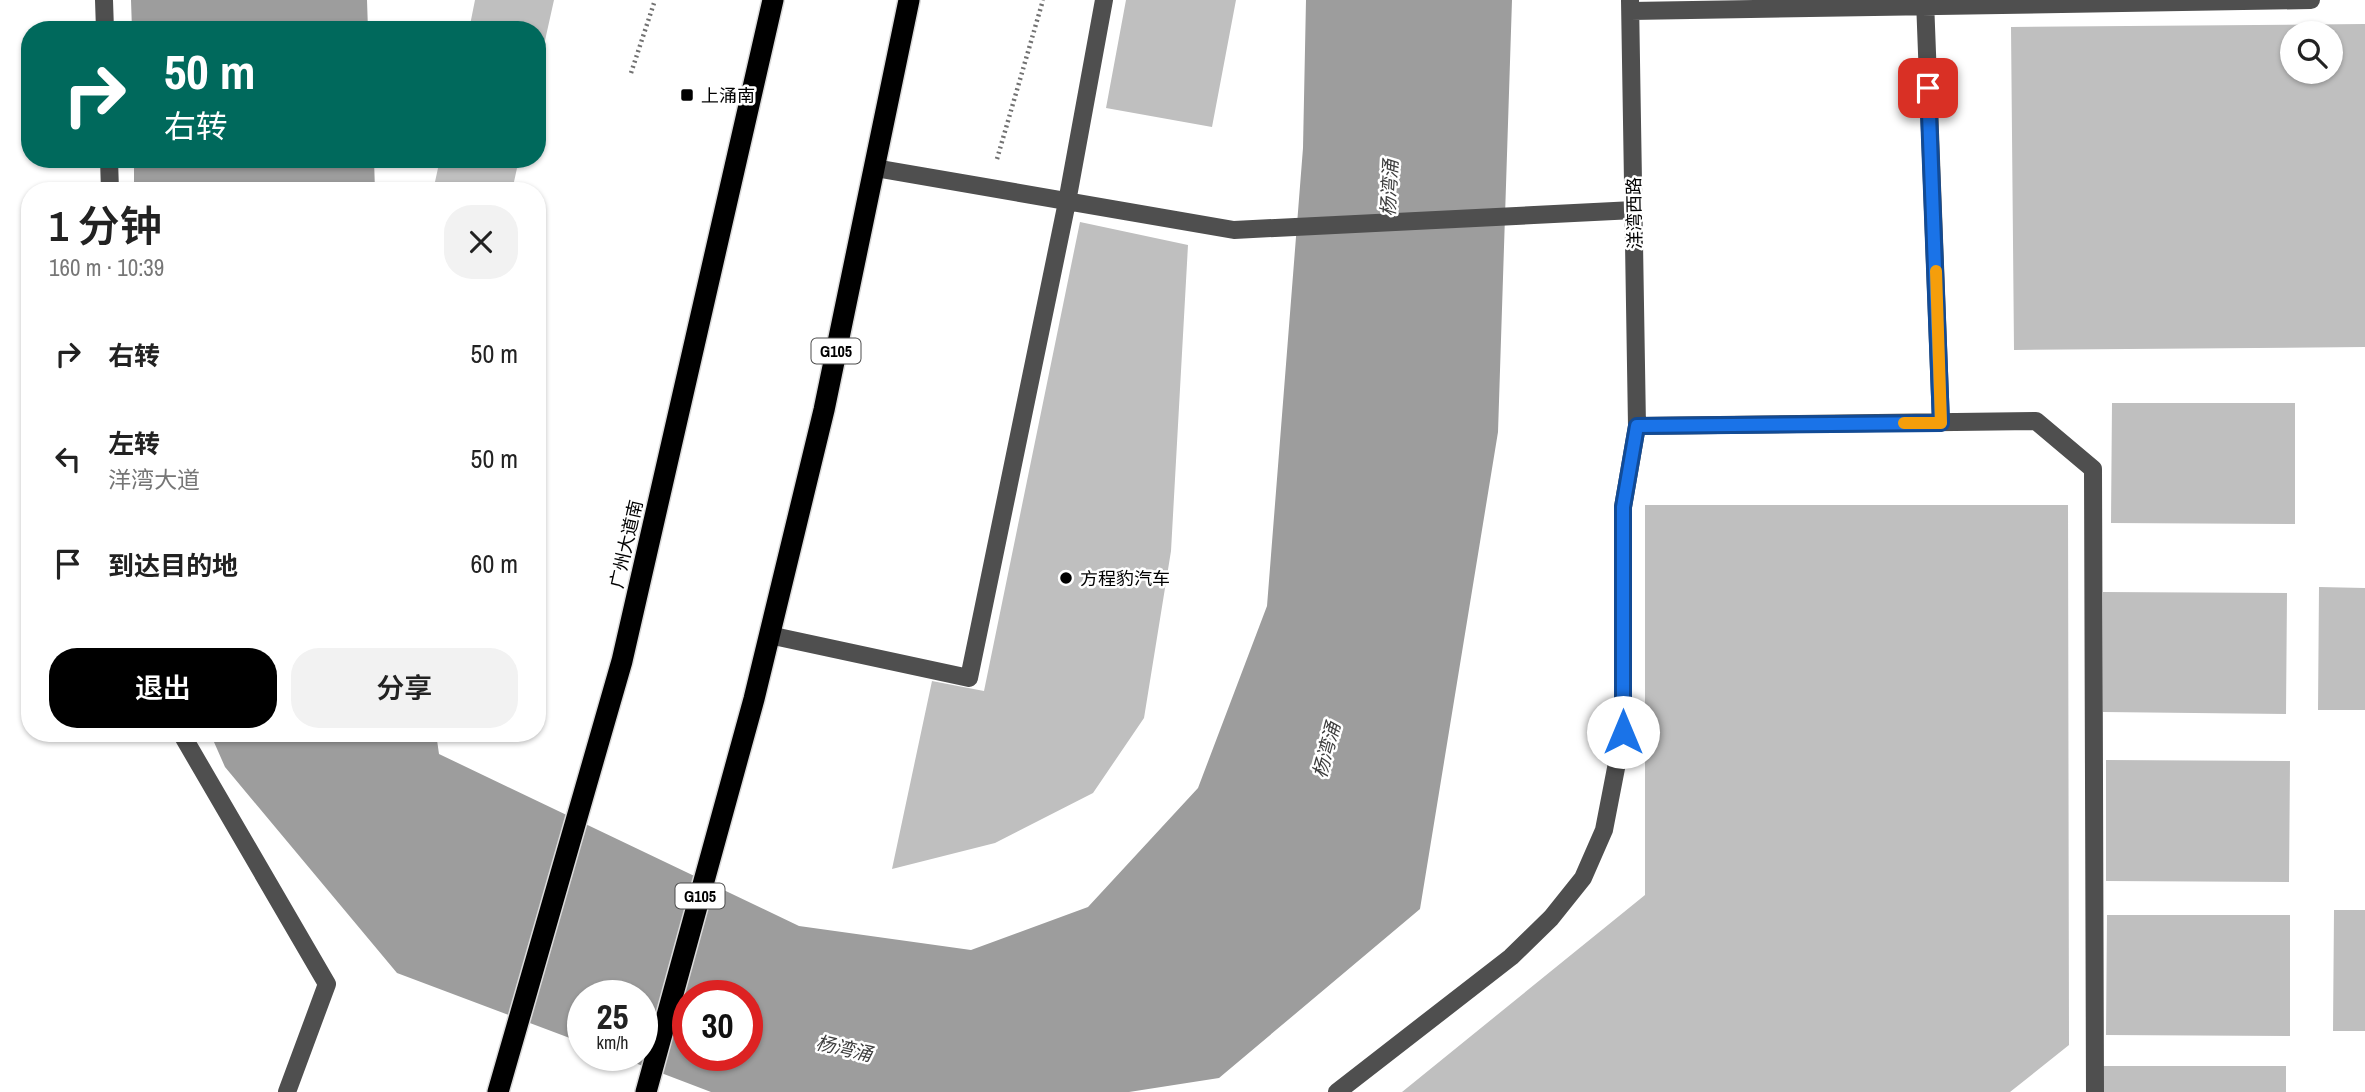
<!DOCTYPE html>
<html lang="zh">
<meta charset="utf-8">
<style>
:root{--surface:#fff;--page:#f2f2f2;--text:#222;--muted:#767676;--accent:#000}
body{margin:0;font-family:"Archivo Narrow","Noto Sans SC",sans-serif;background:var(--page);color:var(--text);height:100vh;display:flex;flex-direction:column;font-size:26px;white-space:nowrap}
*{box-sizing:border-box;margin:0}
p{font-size:23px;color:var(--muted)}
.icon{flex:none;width:38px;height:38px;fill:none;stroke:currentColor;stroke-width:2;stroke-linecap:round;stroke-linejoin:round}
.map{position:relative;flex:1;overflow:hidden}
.sheet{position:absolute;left:21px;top:182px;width:525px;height:560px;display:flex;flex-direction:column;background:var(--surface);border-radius:28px;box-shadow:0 2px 5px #0004}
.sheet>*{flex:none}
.top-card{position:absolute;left:21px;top:21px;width:525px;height:147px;border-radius:28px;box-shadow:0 2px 5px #0004;background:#00695c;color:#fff;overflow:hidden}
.fabs{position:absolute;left:2280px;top:21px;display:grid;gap:14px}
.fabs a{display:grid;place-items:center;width:63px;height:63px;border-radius:50%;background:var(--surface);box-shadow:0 2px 5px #0004;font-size:35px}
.speed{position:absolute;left:567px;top:980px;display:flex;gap:14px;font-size:35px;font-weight:700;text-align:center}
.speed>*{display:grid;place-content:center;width:91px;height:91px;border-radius:50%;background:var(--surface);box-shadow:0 2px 5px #0004;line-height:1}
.speed small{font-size:18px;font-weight:400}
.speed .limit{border:10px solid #d22;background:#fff;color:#111}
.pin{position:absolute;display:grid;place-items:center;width:60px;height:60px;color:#fff;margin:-30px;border-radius:14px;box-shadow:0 4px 10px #0006}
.me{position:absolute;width:77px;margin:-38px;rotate:0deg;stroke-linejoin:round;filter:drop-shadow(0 0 5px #0008)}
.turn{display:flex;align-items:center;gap:24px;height:147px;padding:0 28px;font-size:32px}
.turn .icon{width:91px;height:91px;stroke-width:2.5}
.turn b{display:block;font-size:49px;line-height:60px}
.round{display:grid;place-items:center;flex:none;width:74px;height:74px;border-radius:28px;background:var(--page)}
.head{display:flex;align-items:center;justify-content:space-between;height:119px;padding:0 28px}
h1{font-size:42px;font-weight:600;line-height:52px}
.primary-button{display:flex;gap:14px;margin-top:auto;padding:14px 28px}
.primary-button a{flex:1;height:80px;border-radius:28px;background:var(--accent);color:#fff;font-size:28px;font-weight:600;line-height:80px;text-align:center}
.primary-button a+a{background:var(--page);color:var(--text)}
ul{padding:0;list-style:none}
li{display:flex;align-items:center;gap:21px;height:105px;padding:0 28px}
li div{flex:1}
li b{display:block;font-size:26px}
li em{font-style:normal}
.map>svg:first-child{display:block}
.water{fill:#9d9d9d;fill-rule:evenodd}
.building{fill:#bfbfbf;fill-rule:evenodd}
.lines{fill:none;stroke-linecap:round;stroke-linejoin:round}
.highway-casing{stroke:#dbdbdb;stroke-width:24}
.path{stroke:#717171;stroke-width:4.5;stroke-dasharray:2 3.5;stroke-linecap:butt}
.minor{stroke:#4f4f4f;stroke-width:18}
.highway{stroke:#000;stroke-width:21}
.route-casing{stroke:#114b97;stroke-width:18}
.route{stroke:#1a73e8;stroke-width:12}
.slow{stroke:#f59e0b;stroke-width:12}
.poi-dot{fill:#000;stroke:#fff;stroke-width:2.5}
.labels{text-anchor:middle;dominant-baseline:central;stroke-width:5;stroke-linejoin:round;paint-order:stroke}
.shield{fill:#fff;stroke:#4c4c4c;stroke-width:2}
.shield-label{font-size:16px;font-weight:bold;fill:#000}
.poi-label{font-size:18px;fill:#000;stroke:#fff;text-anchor:start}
.street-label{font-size:18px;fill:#000;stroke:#fff}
.water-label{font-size:19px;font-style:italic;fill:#3e3e3e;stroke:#fff}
</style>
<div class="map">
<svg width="2365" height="1092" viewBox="0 0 2365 1092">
<rect width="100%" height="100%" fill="#fff"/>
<path class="water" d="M131,0H367L368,30H132Z
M1306,0H1512L1498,432L1420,909L1219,1078L1129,1092H711L614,1055H642V996H583V1043L397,973L225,767L210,733H436L439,754L799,926L971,950L1088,907L1198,788L1267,606L1303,148ZM688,996H747V1055H688Z
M134,159H374L375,191H134Z"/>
<path class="building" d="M475,0H554L538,72L537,30H469Z
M1126,0H1236L1212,127L1106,108Z
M2365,24V347L2014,350L2011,27ZM2292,33H2331V72H2292Z
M440,159H519L512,191H433Z
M1080,222L1188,245L1171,551L1144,718L1093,793L995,843L892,869L932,681L984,691Z
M2112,403H2295V524L2111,523Z
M1645,505H2068L2069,1045L2010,1092H1402L1645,895Z
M2319,587L2365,588V710H2318Z
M2103,592L2287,593L2286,714L2103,712Z
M2106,760L2290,761L2289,882L2106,881Z
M2334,910H2365V1031H2333Z
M2107,915H2290V1036L2106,1035Z
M2103,1066H2286V1092H2103Z"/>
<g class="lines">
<g class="highway-casing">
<path id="highway" d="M498,1092L622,661L773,0
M646,1092L754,699L824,410L909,0"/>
</g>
<path class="path" d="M631,73L655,0
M997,159L1043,0"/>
<path class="minor" d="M104,0L105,30
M1925,0L1941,423
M1631,11L2311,0
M109,159L110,191
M875,168L1234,230L1634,210
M1637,426L2036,421L2093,469L2095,1092
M769,635L969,678L1067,202L1104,0
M181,733L327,984L287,1092
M1337,1092L1511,957L1551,918L1583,878L1604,830L1623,732V507L1637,426L1630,0"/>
<use href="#highway" class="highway"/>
</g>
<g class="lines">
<g class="route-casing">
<path id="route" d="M1623,732V507L1637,426L1941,423L1928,88"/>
</g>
<use href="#route" class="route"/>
<path class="slow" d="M1904,423H1941L1936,271"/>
</g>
<g class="poi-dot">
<rect x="680" y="88" width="14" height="14" rx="3.5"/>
<circle cx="1066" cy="578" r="7"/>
</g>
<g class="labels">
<g class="shield">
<rect x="811.5" y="338.5" width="49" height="25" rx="5"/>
<rect x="675.5" y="883.5" width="49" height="25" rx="5"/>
</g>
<g class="shield-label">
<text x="836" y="351">G105</text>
<text x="700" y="896">G105</text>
</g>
<g class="poi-label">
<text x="701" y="95">上涌南</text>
<text x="1080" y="578">方程豹汽车</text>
</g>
<g class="street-label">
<text transform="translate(1634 213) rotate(-91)">洋湾西路</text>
<text transform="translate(626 544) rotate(-77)">广州大道南</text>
</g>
<g class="water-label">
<text transform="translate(1389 188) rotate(-87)">杨湾涌</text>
<text transform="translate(1326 750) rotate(-75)">杨湾涌</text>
<text transform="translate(844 1048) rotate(13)">杨湾涌</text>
</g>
</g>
</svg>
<div class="fabs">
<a><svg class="icon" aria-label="search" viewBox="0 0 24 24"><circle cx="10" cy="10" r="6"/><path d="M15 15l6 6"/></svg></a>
</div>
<div class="speed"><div>25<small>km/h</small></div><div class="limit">30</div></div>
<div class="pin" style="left:1928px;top:88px;background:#d93025"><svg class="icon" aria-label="arrive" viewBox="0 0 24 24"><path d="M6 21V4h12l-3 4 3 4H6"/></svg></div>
<svg class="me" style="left:1623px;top:732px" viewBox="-20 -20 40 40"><circle r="19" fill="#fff"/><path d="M0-13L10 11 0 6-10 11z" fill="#1a73e8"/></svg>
<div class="top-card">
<div class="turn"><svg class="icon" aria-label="right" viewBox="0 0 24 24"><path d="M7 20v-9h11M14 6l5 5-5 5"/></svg><div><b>50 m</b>右转</div></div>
</div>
<section class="sheet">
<div class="head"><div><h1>1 分钟</h1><p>160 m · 10:39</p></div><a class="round"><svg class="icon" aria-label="close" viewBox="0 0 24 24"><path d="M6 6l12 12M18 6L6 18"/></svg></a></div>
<ul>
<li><svg class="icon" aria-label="right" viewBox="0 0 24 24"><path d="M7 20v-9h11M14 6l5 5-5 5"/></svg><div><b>右转</b></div><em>50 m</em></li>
<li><svg class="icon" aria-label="left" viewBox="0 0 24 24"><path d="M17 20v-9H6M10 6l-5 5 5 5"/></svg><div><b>左转</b><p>洋湾大道</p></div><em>50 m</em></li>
<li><svg class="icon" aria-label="arrive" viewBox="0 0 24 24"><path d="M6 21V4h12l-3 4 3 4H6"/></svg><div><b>到达目的地</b></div><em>60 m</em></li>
</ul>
<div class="primary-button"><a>退出</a><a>分享</a></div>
</section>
</div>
